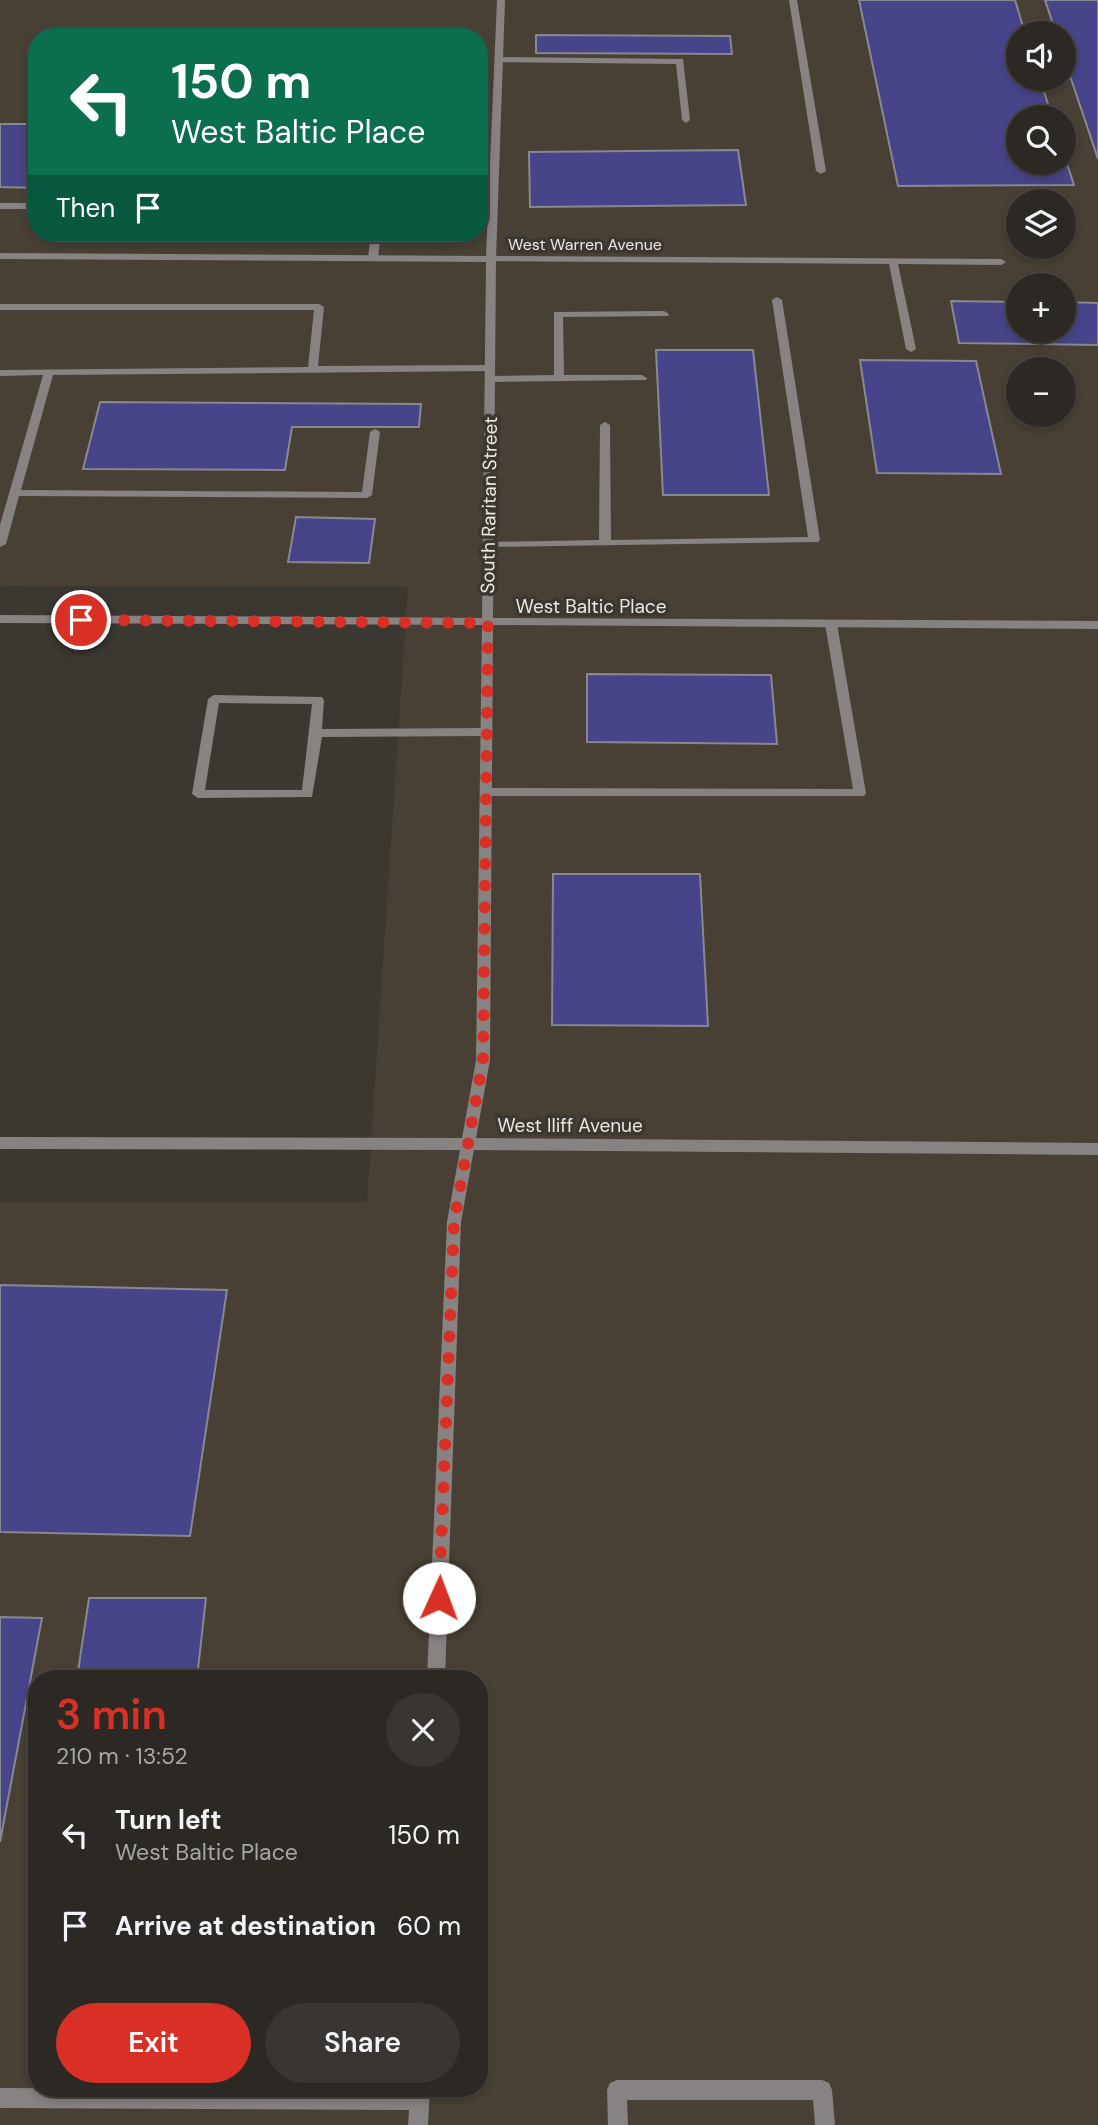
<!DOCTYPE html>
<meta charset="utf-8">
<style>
:root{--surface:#2c2925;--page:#383532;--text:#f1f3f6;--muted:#a6a6a7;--line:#484542;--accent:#d93025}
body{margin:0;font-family:"DM Sans",sans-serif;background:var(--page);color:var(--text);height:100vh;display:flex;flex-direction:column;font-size:26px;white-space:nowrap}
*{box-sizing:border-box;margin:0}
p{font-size:23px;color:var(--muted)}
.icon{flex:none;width:38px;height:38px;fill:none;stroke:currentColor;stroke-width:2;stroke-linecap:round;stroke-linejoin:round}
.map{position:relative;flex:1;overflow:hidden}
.side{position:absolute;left:28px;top:1670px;width:460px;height:427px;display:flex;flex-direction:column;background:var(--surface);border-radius:28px;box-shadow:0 4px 10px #0003,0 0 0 2px var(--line)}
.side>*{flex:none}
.banner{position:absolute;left:28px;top:28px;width:460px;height:214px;border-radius:28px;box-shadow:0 4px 10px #0003,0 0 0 2px var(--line);background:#0b6e4f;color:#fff;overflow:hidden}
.tools{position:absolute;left:1006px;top:21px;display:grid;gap:14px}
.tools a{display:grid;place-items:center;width:70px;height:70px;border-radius:50%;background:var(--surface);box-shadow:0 4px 10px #0003,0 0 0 2px var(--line);font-size:35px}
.pin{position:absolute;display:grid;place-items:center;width:60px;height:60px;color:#fff;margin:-30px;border:4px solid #fff;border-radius:50%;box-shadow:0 2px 7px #0007}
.me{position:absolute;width:77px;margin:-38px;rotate:2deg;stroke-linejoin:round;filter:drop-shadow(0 0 5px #0008)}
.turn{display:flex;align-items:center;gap:24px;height:147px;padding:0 28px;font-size:32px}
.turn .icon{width:91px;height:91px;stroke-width:2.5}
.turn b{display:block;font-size:49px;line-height:60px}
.then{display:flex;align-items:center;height:66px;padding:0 28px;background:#0003;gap:14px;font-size:26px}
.round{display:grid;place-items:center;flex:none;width:74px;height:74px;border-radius:37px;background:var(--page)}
.head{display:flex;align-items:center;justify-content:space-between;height:119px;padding:0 28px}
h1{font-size:42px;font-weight:600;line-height:52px;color:var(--accent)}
.cta{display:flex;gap:14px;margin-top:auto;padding:14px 28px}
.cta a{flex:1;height:80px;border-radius:42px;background:var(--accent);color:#fff;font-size:28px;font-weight:600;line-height:80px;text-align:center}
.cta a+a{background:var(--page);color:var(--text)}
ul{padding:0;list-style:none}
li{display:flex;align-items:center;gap:21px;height:91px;padding:0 28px}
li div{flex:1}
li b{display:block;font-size:26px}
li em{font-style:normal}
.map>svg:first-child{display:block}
.built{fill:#484034;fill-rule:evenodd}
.building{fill:#48448a;stroke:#878890;stroke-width:2}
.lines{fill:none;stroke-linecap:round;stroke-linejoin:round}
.lane{fill:#878382;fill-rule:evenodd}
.street{fill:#878382;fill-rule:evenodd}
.route{stroke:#d93025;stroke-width:12;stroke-dasharray:0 21.6}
.labels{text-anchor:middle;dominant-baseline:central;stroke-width:7;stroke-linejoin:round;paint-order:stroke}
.far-street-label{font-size:16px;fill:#ebe8e4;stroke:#3b3731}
.street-label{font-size:19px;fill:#ebe8e4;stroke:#3b3731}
</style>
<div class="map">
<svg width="1098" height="2125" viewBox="0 0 1098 2125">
<rect width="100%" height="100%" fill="#3b3731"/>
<path class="built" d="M0,0H1098V2125H0V1202H367L408,587L0,586ZM1018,33H1064V79H1018ZM37,37H480V233H37ZM1018,117H1064V163H1018ZM1018,201H1064V247H1018ZM1018,285H1064V331H1018ZM1018,369H1064V415H1018ZM37,1678H480V2088H37Z"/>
<path class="building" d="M859,0H1015L1025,33H1018V79H1040L1052,117H1018V163H1064V155L1074,185L898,186Z
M1045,0H1098V159L1064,58V33H1056Z
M268,34H395V37H267Z
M536,35L730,36L732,54L536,53Z
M0,124H37V188L0,187Z
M738,150L746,205L530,207L529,152Z
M951,301L1018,302V331H1064V302L1098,303V345L959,343Z
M656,350H753L769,495H663Z
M860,360L976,361L1001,474L877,473Z
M100,402L421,404L419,427H292L285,470L83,469Z
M296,517L375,519L369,563L288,562Z
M587,674L771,675L777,744L587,742Z
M553,874H700L708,1026L552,1025Z
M0,1285L227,1290L190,1536L0,1532Z
M89,1598H206L197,1678H77Z
M0,1617L42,1618L0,1842Z
M37,1948V1997H30Z"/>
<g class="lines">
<path class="lane" d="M789,0H797L826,171L821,174L816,171Z
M498,57L683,59L690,120L686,123L682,120L676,64L495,62V58Z
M0,203H37V209H0Z
M371,233H381L378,258L373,261L368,258Z
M491,256L1001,259L1006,262L1001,265L898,264L916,349L911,352L906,349L889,264L488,261L486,259Z
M777,297L782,300L820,540L818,542L484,547V543L488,542L599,540L600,425L605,422L610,425L611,540L808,537L772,300Z
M0,304H319L324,307L318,366L490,365L495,368L490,371L53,375L21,490L362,492L370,432L375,429L380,432L372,495L367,498L19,496L6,544L0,547V525L43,375L0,376V370L308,367L314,310H0Z
M664,311L669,314L668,316L563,317L564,375H642L647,378L646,380L490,382L485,379L490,376L554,375V312Z
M831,620L837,624L866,793L864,796H486L480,792L486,788L853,789L825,624Z
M214,695L322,697L324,700L322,729L486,728L492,732L486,736L322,737L312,797L198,798L192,794L208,699ZM219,703L312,704L302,790H205Z
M467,1138L1098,1143V1155L467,1150L462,1148L460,1144L462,1140Z
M617,2080H822L829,2083L832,2090L835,2125H815L813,2100H627L628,2125H608L607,2090L610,2083Z"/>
<path class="street" d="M497,0H505L496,259L493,618L1098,621V629L493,625L490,1060L461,1222L445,1678H427L447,1222L460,1150L0,1149V1137L462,1138L476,1060L482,625L0,623V615L482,618L486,262L0,259V253L486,256Z
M0,2088L410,2090V2088H430L428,2125H408L409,2110L0,2108Z"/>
</g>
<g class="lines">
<path class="route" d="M81,620L488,623L483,1060L454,1222L439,1598"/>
</g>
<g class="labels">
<g class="far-street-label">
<text x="585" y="244">West Warren Avenue</text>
</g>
<g class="street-label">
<text transform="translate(489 505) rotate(-89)">South Raritan Street</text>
<text x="591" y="606">West Baltic Place</text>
<text x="570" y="1125">West Iliff Avenue</text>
</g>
</g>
</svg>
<div class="tools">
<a><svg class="icon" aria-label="sound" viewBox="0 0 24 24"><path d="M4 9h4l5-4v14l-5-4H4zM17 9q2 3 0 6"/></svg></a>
<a><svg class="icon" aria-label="search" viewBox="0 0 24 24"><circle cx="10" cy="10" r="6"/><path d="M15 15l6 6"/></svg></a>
<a><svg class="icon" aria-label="layers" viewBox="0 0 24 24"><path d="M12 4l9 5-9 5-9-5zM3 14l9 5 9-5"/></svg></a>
<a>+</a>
<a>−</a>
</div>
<div class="pin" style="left:81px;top:620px;background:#d93025"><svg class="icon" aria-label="arrive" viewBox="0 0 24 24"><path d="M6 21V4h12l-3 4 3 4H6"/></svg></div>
<svg class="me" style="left:439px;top:1598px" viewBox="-20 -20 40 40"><circle r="19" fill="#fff"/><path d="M0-13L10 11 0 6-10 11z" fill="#d93025"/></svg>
<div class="banner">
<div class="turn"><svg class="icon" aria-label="left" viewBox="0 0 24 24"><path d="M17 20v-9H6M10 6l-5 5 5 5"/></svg><div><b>150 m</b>West Baltic Place</div></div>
<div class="then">Then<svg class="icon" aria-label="arrive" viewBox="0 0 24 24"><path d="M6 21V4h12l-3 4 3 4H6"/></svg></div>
</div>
<section class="side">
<div class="head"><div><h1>3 min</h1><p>210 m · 13:52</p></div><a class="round"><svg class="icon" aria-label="close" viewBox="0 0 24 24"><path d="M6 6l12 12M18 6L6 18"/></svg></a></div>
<ul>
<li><svg class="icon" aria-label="left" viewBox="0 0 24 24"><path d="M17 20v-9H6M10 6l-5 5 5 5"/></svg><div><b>Turn left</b><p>West Baltic Place</p></div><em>150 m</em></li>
<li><svg class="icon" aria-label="arrive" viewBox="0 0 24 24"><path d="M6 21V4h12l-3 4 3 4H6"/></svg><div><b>Arrive at destination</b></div><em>60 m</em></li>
</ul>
<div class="cta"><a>Exit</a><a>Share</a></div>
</section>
</div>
